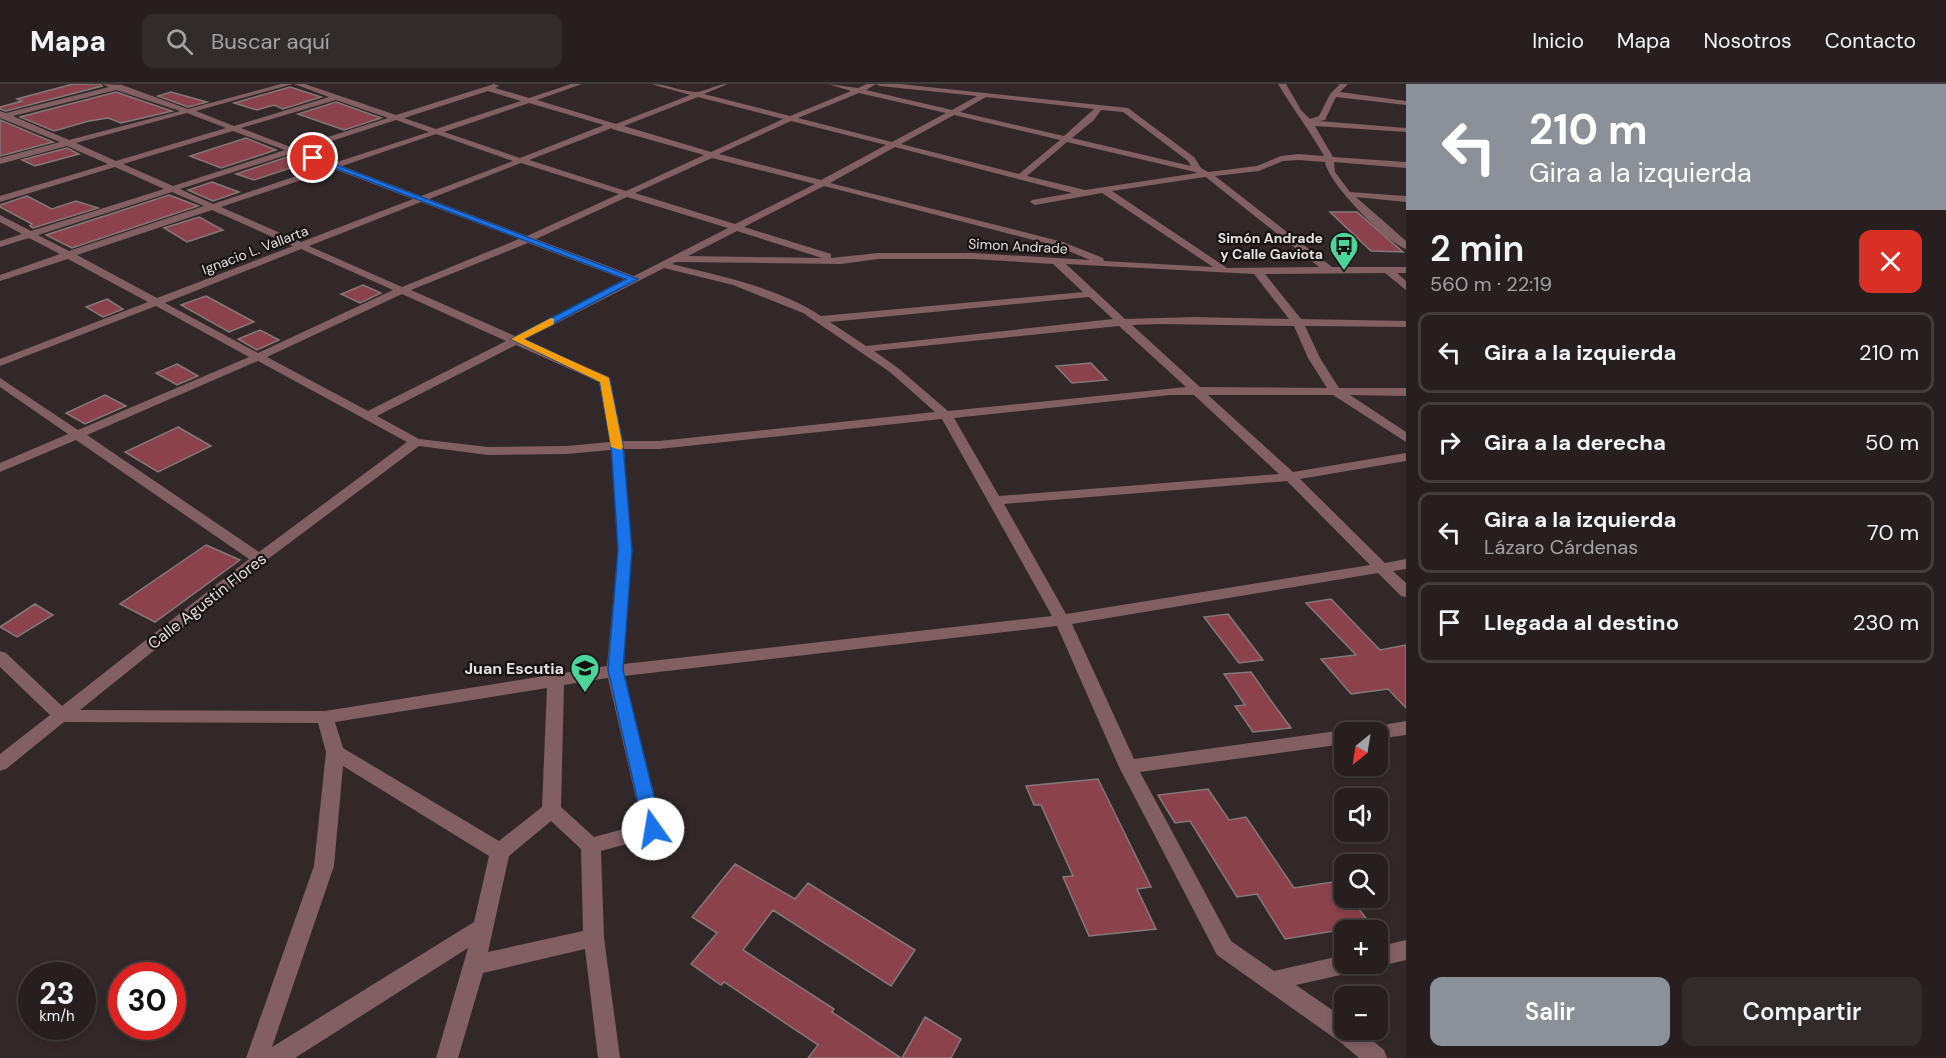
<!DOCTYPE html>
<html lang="es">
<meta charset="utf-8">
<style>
:root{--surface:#261e1f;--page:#322b2c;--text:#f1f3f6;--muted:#a4a2a4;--line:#423c3d;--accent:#8c9099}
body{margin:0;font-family:"DM Sans",sans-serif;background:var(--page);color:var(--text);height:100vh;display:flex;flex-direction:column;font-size:22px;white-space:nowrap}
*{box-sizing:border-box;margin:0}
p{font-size:20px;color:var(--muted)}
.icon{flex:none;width:33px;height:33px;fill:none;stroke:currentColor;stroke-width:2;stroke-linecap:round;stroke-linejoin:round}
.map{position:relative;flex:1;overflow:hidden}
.sheet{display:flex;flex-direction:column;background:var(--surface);width:540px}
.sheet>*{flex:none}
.banner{background:#8c9099;color:#fff;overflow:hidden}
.needle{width:39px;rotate:210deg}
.buttons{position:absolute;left:1334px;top:638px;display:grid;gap:12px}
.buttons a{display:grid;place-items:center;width:54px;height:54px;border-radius:12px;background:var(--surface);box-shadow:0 3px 9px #0003,0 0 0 2px var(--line);font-size:30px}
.speed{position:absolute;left:18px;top:878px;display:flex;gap:12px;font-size:30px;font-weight:700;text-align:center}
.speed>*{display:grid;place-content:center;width:78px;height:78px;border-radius:50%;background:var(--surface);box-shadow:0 3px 9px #0003,0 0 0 2px var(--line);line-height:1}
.speed small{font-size:15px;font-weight:400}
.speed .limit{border:9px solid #d22;background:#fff;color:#111}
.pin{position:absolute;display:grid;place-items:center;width:51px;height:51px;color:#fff;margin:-26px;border:3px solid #fff;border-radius:50%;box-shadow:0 2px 6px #0007}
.me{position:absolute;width:66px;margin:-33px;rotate:347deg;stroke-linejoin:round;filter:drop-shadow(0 0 4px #0008)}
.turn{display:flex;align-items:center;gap:21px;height:126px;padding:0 24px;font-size:27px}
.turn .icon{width:78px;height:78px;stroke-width:2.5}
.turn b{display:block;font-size:42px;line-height:51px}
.round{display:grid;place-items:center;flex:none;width:63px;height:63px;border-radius:12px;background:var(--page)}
.head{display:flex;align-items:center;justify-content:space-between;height:102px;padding:0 24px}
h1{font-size:36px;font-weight:600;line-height:45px}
.primary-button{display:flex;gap:12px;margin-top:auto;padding:12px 24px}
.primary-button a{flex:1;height:69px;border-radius:12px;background:var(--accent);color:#fff;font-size:24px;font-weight:600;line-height:69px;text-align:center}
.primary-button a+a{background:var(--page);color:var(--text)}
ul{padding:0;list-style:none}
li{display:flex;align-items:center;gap:18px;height:81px;margin:0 12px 9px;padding:0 12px;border:3px solid var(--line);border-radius:12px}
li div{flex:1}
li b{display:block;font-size:22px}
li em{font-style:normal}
header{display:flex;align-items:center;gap:36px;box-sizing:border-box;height:84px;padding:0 30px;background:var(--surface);border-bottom:2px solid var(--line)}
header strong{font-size:28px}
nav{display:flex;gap:33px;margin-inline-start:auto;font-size:21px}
.search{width:420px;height:54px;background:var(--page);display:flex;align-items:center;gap:15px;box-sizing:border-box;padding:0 21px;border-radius:12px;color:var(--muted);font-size:22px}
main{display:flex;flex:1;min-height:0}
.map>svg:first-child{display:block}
.building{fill:#8b424d;stroke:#857879;stroke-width:1.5}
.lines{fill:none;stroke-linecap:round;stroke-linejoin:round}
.minor{fill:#815f63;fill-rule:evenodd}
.route{fill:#1a73e8;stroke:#114b97;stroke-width:1.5}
.slow{fill:#f59e0b}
.labels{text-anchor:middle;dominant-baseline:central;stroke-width:4.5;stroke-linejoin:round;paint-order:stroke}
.far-poi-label{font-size:14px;font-weight:bold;fill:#e6dfdf;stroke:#171213;text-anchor:end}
.far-street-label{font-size:14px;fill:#e6dfdf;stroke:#171213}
.street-label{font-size:16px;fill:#e6dfdf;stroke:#171213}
.poi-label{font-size:16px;font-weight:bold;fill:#e6dfdf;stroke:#171213;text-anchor:end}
</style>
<header>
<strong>Mapa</strong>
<div class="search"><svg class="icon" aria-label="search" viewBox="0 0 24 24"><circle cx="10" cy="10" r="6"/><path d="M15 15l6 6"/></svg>Buscar aquí</div>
<nav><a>Inicio</a><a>Mapa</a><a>Nosotros</a><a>Contacto</a></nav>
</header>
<main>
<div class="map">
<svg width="1406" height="974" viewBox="0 0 1406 974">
<rect width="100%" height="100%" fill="#322829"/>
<path class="building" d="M73,0H100L102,2L6,27L0,25V23L22,17L17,15Z
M290,3L321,13L283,25L274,21L257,26L234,19Z
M116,8L172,27L121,39L108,34L89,37L54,47L20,33Z
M171,8L207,18L188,23L158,12Z
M336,18L381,34L344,46L298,30Z
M0,36L53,58L0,72Z
M246,54L276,66L221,84L190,72Z
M67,64L79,70L35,82L22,76Z
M290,72L306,79L254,96L236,90Z
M212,98L239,108L213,117L188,106Z
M169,111L198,122L72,164L46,151Z
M27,112L52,125L76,117L98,124L33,144L30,142L32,140L0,123V121Z
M1330,128H1357L1403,168L1371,167Z
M199,133L223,146L187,158L164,144Z
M363,201L381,209L360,219L341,210Z
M206,212L254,238L229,248L181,221Z
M107,215L123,225L103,233L86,223Z
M260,246L279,256L257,266L238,255Z
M1091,279L1107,296L1072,299L1056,282Z
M177,280L198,292L177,301L156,289Z
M105,311L126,322L85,340L66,329Z
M178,343L211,362L158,388L125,368Z
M206,461L240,476L155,538L120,520Z
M1331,515L1380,566L1406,561V624L1388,605L1351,610L1321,575L1356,571L1306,519Z
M35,520L53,531L17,553L0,543Z
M1228,530L1263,576L1239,579L1204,533Z
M1251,588L1272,618L1291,644L1253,648L1235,622L1245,621L1224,590Z
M1098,695L1151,803L1137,805L1156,845L1089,852L1063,793L1073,792L1041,721H1034L1026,702Z
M1208,705L1229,736L1246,733L1294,804L1339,797L1344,804V813H1350L1371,841L1285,855L1257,810L1237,813L1190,737L1175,739L1158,711Z
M735,780L795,815L808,799L915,866L891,902L773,826L743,866L834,925L832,928L901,974H808L818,961L724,898L721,901L691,880L717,849L692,833Z
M925,933L961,955L951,974H902Z"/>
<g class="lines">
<path class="minor" d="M102,0L122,1L188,25L281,0H293L196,27L234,42L329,13L294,0H305L396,31L494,0L499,2L495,4L529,14L571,0H582L537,16L616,40L690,11L651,0C667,0 680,7 695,8C705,8 716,0 728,0L704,10L790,32L851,7L828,0L858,4L867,0H900L1128,24L1194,73L1201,84L1208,88L1257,82L1281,72L1298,70L1324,72C1310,47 1293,25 1278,0H1286L1301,26L1310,35L1319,32L1330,10L1340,0H1348L1340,8L1406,17V21L1336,13L1325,36L1319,37L1406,44V48L1315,42L1333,73L1406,78V84L1334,78L1335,88L1350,108L1406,112V118L1356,113L1406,157V165C1386,158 1328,99 1325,78L1298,76L1283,77L1259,87L1215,92L1332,183H1406V189H1397L1406,197V206L1385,189L1265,190L1301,235L1406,237V243L1305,242L1320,274L1339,304H1406V312L1350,311L1406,348V358L1333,311H1208L1293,388L1406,369V377L1300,395L1385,479L1406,475V485L1393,487L1406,499V513L1401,512L1378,489L1072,540L1134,675L1344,646L1349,648H1344V660L1140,688L1231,857L1274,887L1344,871V879H1361L1358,886L1350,889L1296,901L1344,934V945H1359L1384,966L1387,974H1359L1340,958L1217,871L1119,683L1057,542L624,592L663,745L660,751L601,767L604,854L620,974H598L585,865L483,889L458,974H436L468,864L295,974H246L314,782L326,668L318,639L64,638L6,685L0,687V670L50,631L0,583V567L6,569L62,622L249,475L76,356L0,388V379L68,350L0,303V294L78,346L249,273L156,222L0,282V275L148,218L68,175L0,197V191L60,170L29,154L0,163V157L22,150L0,138V131L31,147L164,105L115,83L0,118V112L108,80L67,62L0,80V74L60,58L0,34V27L6,29L109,3ZM876,0L880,2L977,12L952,26L866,6ZM116,6L180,27L69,56L13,32ZM488,7L521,17L436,45L404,34ZM859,9L946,29L892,58L798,34ZM698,13L783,35L711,68L624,42ZM986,13L1094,25L1064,52L960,28ZM336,16L388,34L293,64L241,44ZM529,19L604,41L520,74L444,48ZM1101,26L1123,28L1188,77L1191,82L1072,54L1094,36ZM187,29L226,44L116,77L76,59ZM954,31L1060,56L1019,90L901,60ZM396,36L429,48L334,79L301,67ZM791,37L886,61L821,96L719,70ZM612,44V45L704,71L626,107L529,76ZM233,47L285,66L173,102L123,80ZM436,50L513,77L421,112L342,82ZM1067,58L1195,88L1197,89L1085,106L1027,92ZM895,63L1072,109L1032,116L1030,118L1035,121L1102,109L1213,183L1104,177L1103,174L1063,158L830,99ZM293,69L326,82L213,120L180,105ZM712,74L815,100L735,140L635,109ZM521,79L619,110L527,152L429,115ZM334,85L413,115L301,158L221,123ZM1205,93L1207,94L1319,183L1227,184L1112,107ZM824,102L1057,162L1090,176L973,169H878L831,174V170L744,143ZM172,108L204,122L69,167L38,151ZM627,113L728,144L634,192L536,155ZM421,118L519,155L402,203L309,162ZM212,126L293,162L157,214L77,171ZM737,147L822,174L688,172ZM528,159L626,196L515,252L411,206ZM301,165L393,206L258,269L165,219ZM878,175H973L1053,180L1083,208L821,232C779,204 721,192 672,180L676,178L841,180ZM1066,180L1254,190L1289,235L1194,233L1125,235ZM664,184L733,201L803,229L890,288L935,328L659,357H623L609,293L524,256ZM402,210L506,257L368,327L267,273ZM1089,213L1113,235L866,262L830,238ZM1159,240L1294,242L1308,274L1327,304L1200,303L1132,241ZM1119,242L1186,303L948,327L898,284L874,267ZM516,261L599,298L610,358L566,362L488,363L419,355L377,332ZM258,277L407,358L259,468L87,351ZM1170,311H1194L1279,390L999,412L954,334ZM942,335L1052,532L624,580L632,466L624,365H659ZM419,362L488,371L566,370L611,366L618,466L607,582L325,627L80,626L264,478ZM1287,397L1370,481L1066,530L1004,420ZM608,594L642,740L594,753L561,723L564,601ZM547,604L542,723L499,757L343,664L335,638ZM343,682L489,772L474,838L272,963L334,782ZM551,737L581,765L583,847L488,868L509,772Z
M1406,637V651L1377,655V648H1368L1371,643Z
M1406,856V876L1377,883L1370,880L1377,879V863Z"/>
</g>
<path class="route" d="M313,72L638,195L524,255L610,296L623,361L632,466L623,586L662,745L659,750H647L644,745L608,586L618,466L611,361L600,298L511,255L626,195L311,75Z"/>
<path class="slow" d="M551,234L554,235V240L524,255L609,294L623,363L621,366L611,363L600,298L511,255Z"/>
<defs>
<g id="bus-pin" transform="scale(1.5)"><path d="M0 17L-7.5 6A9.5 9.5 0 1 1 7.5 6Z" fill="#4cd49b" stroke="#171213"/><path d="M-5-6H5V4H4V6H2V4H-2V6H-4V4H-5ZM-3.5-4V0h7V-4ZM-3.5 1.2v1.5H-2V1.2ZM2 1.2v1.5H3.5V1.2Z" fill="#111"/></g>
<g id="school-pin" transform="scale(1.5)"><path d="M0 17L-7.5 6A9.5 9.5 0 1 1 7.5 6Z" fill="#4cd49b" stroke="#171213"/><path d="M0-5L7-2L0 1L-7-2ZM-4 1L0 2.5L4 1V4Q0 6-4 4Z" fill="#111"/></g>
</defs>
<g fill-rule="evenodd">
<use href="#bus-pin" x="1344" y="162"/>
<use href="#school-pin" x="585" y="584"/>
</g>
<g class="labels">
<g class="far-poi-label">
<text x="1323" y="154">Simón Andrade<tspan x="1323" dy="16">y Calle Gaviota</tspan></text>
</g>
<g class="far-street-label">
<text transform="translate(1018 162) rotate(3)">Simon Andrade</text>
<text transform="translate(255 166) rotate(-21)">Ignacio L. Vallarta</text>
</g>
<g class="street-label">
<text transform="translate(207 517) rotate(-38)">Calle Agustin Flores</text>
</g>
<g class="poi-label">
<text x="564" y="584">Juan Escutia</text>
</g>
</g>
</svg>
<div class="buttons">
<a><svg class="needle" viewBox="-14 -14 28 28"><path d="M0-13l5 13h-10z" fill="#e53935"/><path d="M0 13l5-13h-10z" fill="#a4a2a4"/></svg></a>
<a><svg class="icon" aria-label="sound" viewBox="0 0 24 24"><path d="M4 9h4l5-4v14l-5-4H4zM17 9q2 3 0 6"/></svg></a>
<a><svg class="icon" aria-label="search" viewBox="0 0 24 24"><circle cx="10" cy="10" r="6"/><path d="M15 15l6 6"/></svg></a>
<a>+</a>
<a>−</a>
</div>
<div class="speed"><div>23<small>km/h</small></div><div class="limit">30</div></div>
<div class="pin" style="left:313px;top:74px;background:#d93025"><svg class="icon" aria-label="arrive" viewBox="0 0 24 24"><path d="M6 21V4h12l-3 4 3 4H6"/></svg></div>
<svg class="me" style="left:653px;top:745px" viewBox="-20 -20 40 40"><circle r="19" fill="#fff"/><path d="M0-13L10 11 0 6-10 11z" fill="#1a73e8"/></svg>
</div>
<section class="sheet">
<div class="banner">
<div class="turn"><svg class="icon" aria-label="left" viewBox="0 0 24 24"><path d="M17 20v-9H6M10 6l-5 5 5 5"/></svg><div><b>210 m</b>Gira a la izquierda</div></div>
</div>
<div class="head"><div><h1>2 min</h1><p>560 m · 22:19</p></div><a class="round" style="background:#d93025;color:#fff"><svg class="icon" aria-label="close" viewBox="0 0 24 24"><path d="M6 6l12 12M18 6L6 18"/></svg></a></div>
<ul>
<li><svg class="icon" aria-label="left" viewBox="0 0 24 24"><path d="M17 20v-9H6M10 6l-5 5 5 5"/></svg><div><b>Gira a la izquierda</b></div><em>210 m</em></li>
<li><svg class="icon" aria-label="right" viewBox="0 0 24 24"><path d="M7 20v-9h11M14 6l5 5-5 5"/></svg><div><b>Gira a la derecha</b></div><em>50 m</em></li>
<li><svg class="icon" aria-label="left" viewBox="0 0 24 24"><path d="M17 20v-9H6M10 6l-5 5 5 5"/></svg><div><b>Gira a la izquierda</b><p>Lázaro Cárdenas</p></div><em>70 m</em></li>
<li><svg class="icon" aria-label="arrive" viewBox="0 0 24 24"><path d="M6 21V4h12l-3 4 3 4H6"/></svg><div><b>Llegada al destino</b></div><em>230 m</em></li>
</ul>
<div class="primary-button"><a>Salir</a><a>Compartir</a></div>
</section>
</main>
